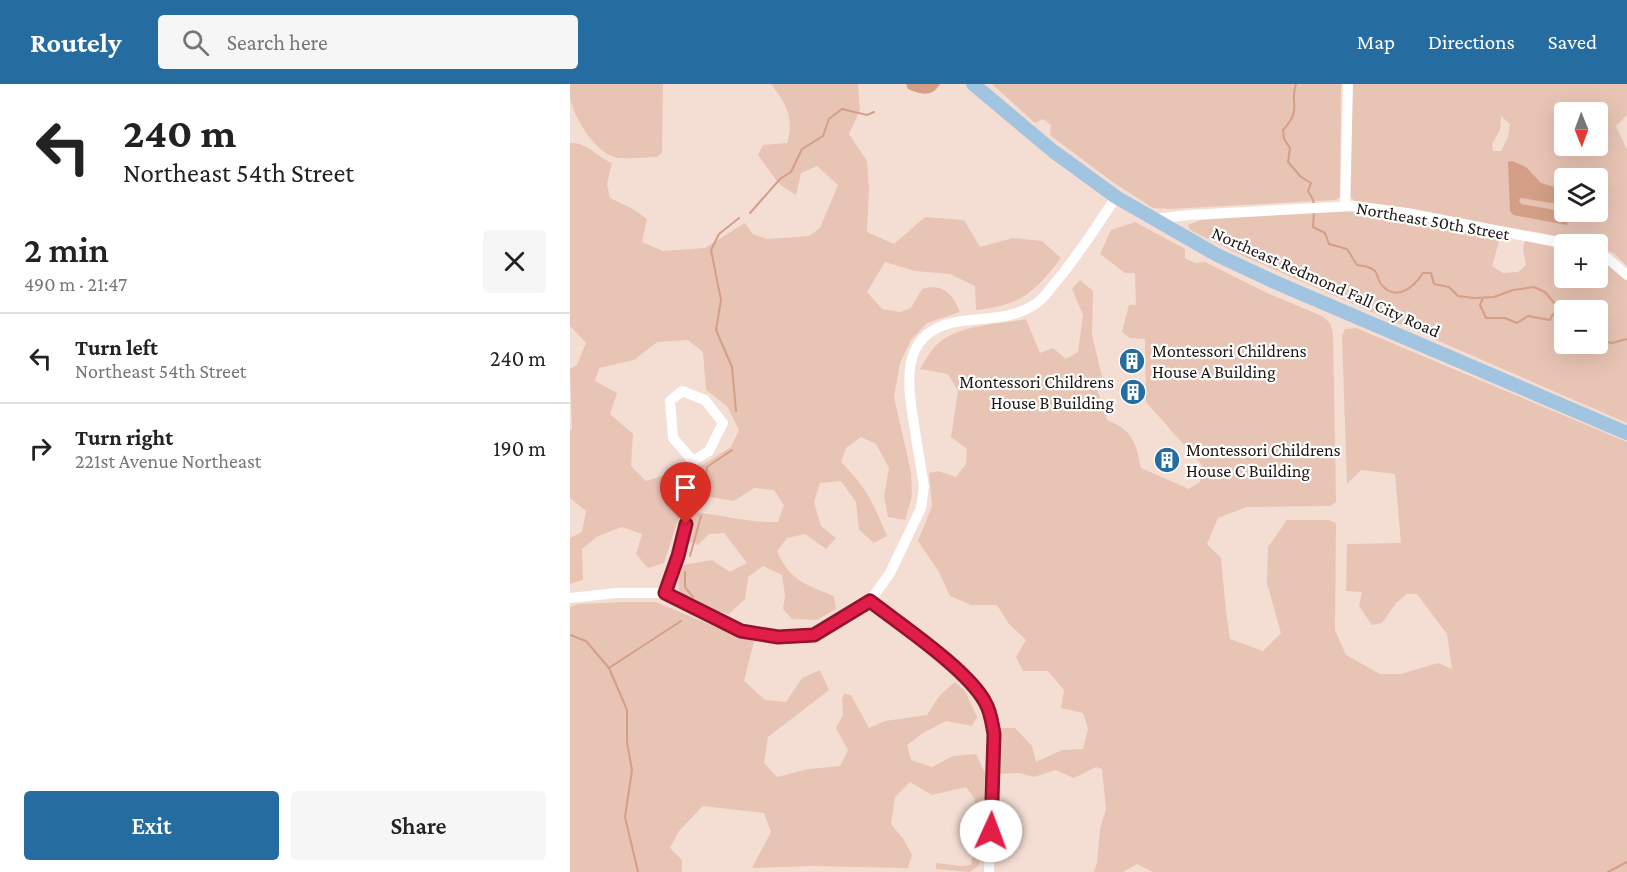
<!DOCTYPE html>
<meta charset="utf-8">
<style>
:root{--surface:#fff;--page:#f6f6f6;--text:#222;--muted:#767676;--line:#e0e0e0;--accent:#256da1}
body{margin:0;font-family:"Crimson Pro",serif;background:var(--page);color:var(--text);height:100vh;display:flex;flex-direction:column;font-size:22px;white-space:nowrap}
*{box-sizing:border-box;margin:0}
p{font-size:20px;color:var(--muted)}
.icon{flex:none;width:33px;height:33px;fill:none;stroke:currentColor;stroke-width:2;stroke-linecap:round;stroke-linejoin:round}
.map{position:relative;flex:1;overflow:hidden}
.panel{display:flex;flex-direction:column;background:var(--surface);width:570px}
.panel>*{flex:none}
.top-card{background:#fff;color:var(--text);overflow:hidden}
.needle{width:39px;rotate:179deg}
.buttons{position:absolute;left:984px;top:18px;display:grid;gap:12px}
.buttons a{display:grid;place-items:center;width:54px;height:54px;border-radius:6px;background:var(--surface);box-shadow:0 6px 24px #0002;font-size:30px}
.pin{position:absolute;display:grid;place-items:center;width:51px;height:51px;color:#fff;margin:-62px -26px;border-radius:50% 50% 50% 0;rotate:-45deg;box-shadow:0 0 6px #0007}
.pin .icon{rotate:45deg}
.me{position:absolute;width:66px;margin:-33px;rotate:2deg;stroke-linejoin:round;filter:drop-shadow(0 0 4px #0008)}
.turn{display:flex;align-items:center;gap:21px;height:126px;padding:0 24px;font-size:27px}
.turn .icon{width:78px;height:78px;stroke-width:2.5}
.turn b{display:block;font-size:42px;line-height:51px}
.round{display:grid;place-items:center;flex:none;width:63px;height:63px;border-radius:6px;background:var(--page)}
.head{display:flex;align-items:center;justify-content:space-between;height:102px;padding:0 24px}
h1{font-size:36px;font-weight:600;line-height:45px}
.cta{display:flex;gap:12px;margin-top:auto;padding:12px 24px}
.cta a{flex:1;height:69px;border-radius:6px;background:var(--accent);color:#fff;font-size:24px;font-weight:600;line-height:69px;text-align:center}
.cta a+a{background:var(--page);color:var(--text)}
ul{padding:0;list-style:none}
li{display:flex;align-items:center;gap:18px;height:90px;padding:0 24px;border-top:2px solid var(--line)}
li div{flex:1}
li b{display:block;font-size:22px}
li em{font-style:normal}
header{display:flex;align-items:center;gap:36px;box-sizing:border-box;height:84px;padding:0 30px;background:var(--accent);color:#fff}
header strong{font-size:28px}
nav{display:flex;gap:33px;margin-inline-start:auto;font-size:21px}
.search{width:420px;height:54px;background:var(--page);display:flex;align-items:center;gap:15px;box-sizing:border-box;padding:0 21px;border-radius:6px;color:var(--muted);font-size:22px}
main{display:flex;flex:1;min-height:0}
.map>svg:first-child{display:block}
.green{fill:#e8c4b4;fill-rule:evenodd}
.water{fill:#d49f86}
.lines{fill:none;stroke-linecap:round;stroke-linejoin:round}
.stream{stroke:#d49f86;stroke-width:2}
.minor{stroke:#fff;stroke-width:10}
.major{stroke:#a1c4e0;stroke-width:14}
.route-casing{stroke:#92132f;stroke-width:15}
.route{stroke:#e11d48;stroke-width:10}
.labels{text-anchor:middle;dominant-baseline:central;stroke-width:4.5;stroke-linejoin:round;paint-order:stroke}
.street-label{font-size:18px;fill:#201815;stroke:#fff}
.poi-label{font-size:18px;fill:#201815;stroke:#fff;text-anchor:start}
</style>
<header>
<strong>Routely</strong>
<div class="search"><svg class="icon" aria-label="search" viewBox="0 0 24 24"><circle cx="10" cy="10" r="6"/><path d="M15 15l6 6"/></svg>Search here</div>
<nav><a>Map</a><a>Directions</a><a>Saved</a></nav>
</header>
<main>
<section class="panel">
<div class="top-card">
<div class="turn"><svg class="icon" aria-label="left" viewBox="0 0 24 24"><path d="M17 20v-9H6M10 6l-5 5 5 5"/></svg><div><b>240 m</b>Northeast 54th Street</div></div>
</div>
<div class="head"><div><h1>2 min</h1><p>490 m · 21:47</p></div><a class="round"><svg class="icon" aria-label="close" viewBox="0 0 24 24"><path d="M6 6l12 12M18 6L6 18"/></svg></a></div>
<ul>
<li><svg class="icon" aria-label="left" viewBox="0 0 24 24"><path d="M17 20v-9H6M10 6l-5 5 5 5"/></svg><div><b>Turn left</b><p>Northeast 54th Street</p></div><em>240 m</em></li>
<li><svg class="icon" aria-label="right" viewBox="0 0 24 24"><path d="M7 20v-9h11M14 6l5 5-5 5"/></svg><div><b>Turn right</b><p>221st Avenue Northeast</p></div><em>190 m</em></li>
</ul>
<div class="cta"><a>Exit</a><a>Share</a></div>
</section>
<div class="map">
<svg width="1057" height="788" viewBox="0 0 1057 788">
<rect width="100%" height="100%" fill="#f4ded3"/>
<path class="green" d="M0,0H93L92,69L87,73C76,73 55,76 44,73C24,67 4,33 0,14C0,10 0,4 0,0Z
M201,0H288L290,26L279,50L297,77L299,105L297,148L324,160L355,133L394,136L410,163L443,154L472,157L491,174C463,210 451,221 406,226L405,202L380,190L345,187L315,178L297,208L312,225L330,228L341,224L352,205C373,199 382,209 390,228L357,239L341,256L330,279L324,313L341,388L342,412L335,436L318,433L314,412L319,384L306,360L291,353L276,364L271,378C297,404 303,419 317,452L304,459L289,446L286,418L271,397L250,399L244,418L251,442L266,454L256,465L235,450L217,454L207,467C219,496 236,501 264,512L266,525L247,536L222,535L213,525L215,511L212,491L193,482L178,493L175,515L159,530L131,523L109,507L108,491L113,481L142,476L160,488L177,479L154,449L139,450L128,461L118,457L123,428C152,431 179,439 208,438L214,421L204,406L184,404L164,417L127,411L131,382L161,363L169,346L157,322L136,306L133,268L118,256L87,258L64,276L29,284L25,297L47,309L40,330L63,350L61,382L76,397L104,388L113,403L109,433L94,479L78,484L66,470L72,450L52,443L28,452L12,465L13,496L0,500V454L12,448L16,427L0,414V346L2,345L0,285L7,281L16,259L0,242V59C17,58 27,73 42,79L37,100L40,114L63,125L77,135L72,158L93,167L135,164L175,139L183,150L198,155L239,152L250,144L268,101L247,82L231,89L226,111L209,100L188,71L193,61L217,59C225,36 216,19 201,0Z
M422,0H771L770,113L766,116L599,125L583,124L544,99L480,51L481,41L473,35L465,39Z
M782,0H1057V31L1046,42L1057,66V182L1044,169L1028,163V160H1023L1016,151H1011L1006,155L785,117L781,114ZM994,28H1028V62H994ZM931,32L940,40L938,53L931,67H923L922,60L930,46ZM994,94H1028V128H994Z
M777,127L847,135L930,154L922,182L933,189L948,188L956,181L953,166L955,156L994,164V194H1028V174L1040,181L1057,196V339L673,172L620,146L618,141L631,136ZM994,226H1028V260H994Z
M565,138L615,165V174L625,179L635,178L697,209L752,232L760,239L763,249L766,418L760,422L677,423L648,434L637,460L651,474L656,527L660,555L693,567L711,549L697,499L698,463L717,436H759L766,439L765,546L776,571L810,590H831L868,579L882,585L877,550L847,510H837L826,519L812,539L802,541L789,522L792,508L776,507L777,460L831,459L825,390L791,386L777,400L772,252L775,245L786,244L1057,358V788H583L567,780L553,788H524L527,779L530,745L536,725L532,685L526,683L504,694L485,686L464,693L449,689L427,690L430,644H445L462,662L466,678L492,666L513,665L518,645L513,629L491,624L494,606L478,587H453L446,573L456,556L439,540L427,521H401L380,512L369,488L348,457L362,422L359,389L368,387L386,393L396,380L397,365L381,353L388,307L378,290L350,285C357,273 364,260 377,253C400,240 431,240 456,235L470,269L483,264L496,275L508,268L513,231L502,205L510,196L523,207L522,251L532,293L527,305L537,336C563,346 566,359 571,384L619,405L630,398L632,381L576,318L575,255L560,254L552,248L559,221H566L565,189H555L530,170L541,146Z
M55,518H86L143,542L184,557L174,597L195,616L216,618L232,594L250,586L259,606L198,653L194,679L207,693L239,685L270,682L278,666L266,644L273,631L272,615L274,610L281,611L299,644L315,637L357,631L370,611L385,598L395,607L407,633L402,642L376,637L353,649L337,661L341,676L362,683L383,672L406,670L415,689L412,766L409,781L400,788L366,785V779L391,782L401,781L404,763L405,715L396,703L362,711L340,698L325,713L321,740L334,756L342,771L338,784L240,782L182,784L201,748L194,729L133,722L109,747L100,764L112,776V788H0V523L8,520Z"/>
<path class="water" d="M336,0H370C362,14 350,10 338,5Z
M942,77L956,83L971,99L994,106V121L951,114L949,116L951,120L996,128L1000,131L997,141L943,131L940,127L938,78Z"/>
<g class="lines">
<path class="stream" d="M726,0C719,19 733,25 713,46L714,55L720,64L718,78L731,93L741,99L738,107L743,116L744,121
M744,127L743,143L755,149L759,160L777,165L787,181C794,182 800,182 805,187C808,191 808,196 811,200C826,219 844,203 853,189H861L864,200L879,203L888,212L904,214L924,213L943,206L964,203L975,208L991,227H994
M180,129L210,95L221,88L232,65L253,52L259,35L272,25L297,31L304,28
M913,214L910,221L916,234H935L947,239L958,232L980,236L983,230L991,227
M1028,256L1042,259L1057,255
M166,327L162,283L146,246L151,216L141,166L149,150L169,134
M134,407L137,383L162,366
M120,472L131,432
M115,488V503L123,513
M0,551L16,557L39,584L57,626V658L62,686L55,733L68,788
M39,584L111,537
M1038,788L1057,778"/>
<path class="minor" d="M775,122L778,0
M585,135L619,131L784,122L837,129L997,160
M1028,170L1037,174L1057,191
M95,509C111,464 120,424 123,377L139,367L153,339L135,316L112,307L100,317L103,354L123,377
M0,514L46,509H95L171,547L208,553L244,551L300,517L320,489L351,424L354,403C351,382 347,361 344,340C336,293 331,245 392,237C417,234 445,235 467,219C474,214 479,206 485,199C508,172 526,143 546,113
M300,517C331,541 398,586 415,618C421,628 422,639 424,650L419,788"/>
<path class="major" d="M403,0L483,67L546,113L647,171L707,199L1057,349"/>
</g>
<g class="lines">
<g class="route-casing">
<path id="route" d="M116,440L108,472L95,509L171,547L208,553L244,551L300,517C331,541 398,586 415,618C421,628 422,639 424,650L421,747"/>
</g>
<use href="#route" class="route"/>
</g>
<defs>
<g id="building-disc" transform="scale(1.35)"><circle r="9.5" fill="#256da1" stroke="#fff"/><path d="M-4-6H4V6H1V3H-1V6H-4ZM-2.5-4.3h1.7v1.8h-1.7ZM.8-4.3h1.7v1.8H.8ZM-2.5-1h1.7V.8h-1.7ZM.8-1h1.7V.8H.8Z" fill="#fff"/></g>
</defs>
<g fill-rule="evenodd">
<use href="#building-disc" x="562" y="277"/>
<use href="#building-disc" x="563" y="308"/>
<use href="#building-disc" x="597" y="376"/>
</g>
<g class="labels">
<g class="street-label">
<text transform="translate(863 137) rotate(10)">Northeast 50th Street</text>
<text transform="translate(756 198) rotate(24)">Northeast Redmond Fall City Road</text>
</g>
<g class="poi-label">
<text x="582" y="267">Montessori Childrens<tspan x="582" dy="21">House A Building</tspan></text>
<text x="544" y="298" text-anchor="end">Montessori Childrens<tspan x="544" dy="21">House B Building</tspan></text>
<text x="616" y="366">Montessori Childrens<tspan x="616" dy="21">House C Building</tspan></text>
</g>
</g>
</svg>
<div class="buttons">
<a><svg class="needle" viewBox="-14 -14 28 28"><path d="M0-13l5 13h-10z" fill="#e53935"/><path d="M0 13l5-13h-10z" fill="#767676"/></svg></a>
<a><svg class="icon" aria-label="layers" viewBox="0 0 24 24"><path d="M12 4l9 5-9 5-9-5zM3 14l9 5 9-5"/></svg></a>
<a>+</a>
<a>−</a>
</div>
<div class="pin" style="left:116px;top:440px;background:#d93025"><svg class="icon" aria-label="arrive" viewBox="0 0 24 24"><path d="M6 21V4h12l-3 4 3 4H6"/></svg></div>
<svg class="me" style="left:421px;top:747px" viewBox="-20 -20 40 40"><circle r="19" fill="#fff"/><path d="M0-13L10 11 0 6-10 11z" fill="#e11d48"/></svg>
</div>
</main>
